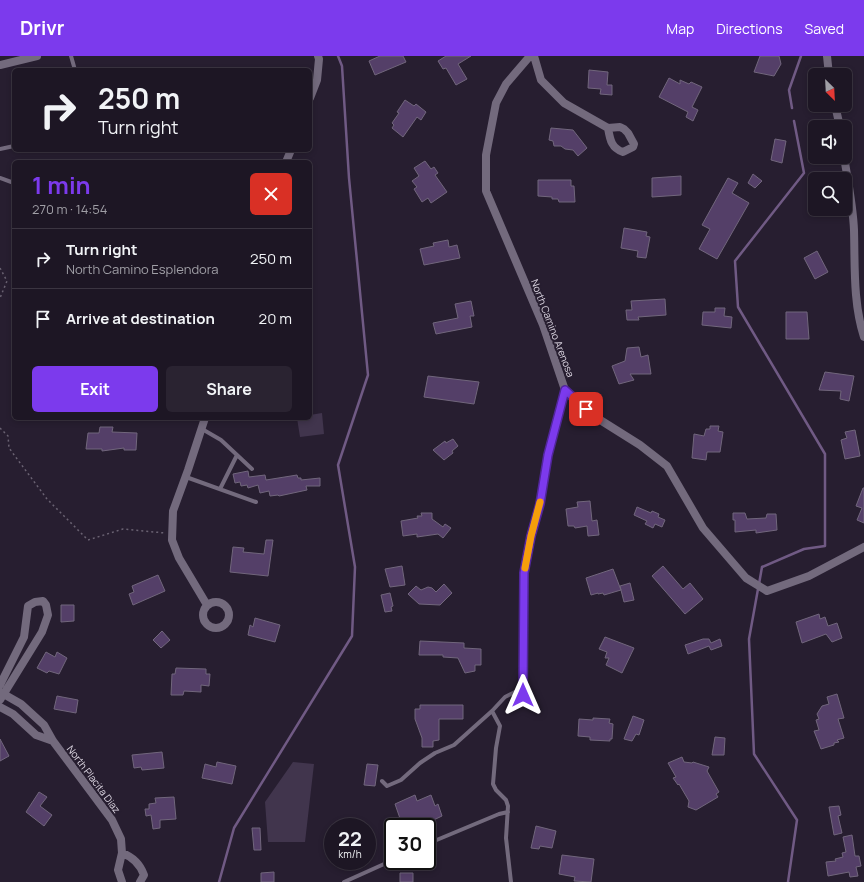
<!DOCTYPE html>
<meta charset="utf-8">
<style>
:root{--surface:#1d1624;--page:#2a2331;--text:#f1f3f6;--muted:#a09fa6;--line:#3b3541;--accent:#7c3aed}
body{margin:0;font-family:Manrope,sans-serif;background:var(--page);color:var(--text);height:100vh;display:flex;flex-direction:column;font-size:15px;white-space:nowrap}
*{box-sizing:border-box;margin:0}
p{font-size:13px;color:var(--muted)}
.icon{flex:none;width:22px;height:22px;fill:none;stroke:currentColor;stroke-width:2;stroke-linecap:round;stroke-linejoin:round}
.map{position:relative;flex:1;overflow:hidden}
.drawer{position:absolute;left:12px;top:104px;width:300px;height:260px;display:flex;flex-direction:column;background:var(--surface);border-radius:6px;box-shadow:0 2px 6px #0003,0 0 0 1px var(--line)}
.drawer>*{flex:none}
.hud{position:absolute;left:12px;top:12px;width:300px;height:84px;border-radius:6px;box-shadow:0 2px 6px #0003,0 0 0 1px var(--line);background:#1d1624;color:var(--text);overflow:hidden}
.needle{width:26px;rotate:156deg}
.fabs{position:absolute;left:808px;top:12px;display:grid;gap:8px}
.fabs a{display:grid;place-items:center;width:44px;height:44px;border-radius:6px;background:var(--surface);box-shadow:0 2px 6px #0003,0 0 0 1px var(--line);font-size:20px}
.speed{position:absolute;left:324px;top:762px;display:flex;gap:8px;font-size:20px;font-weight:700;text-align:center}
.speed>*{display:grid;place-content:center;width:52px;height:52px;border-radius:50%;background:var(--surface);box-shadow:0 2px 6px #0003,0 0 0 1px var(--line);line-height:1}
.speed small{font-size:10px;font-weight:400}
.speed .limit{border:2px solid #111;border-radius:6px;background:#fff;color:#111}
.pin{position:absolute;display:grid;place-items:center;width:34px;height:34px;color:#fff;margin:-17px;border-radius:8px;box-shadow:0 2px 6px #0006}
.me{position:absolute;width:44px;margin:-22px;rotate:0deg;stroke-linejoin:round;filter:drop-shadow(0 0 3px #0008)}
.turn{display:flex;align-items:center;gap:14px;height:84px;padding:0 20px;font-size:18px}
.turn .icon{width:52px;height:52px;stroke-width:2.5}
.turn b{display:block;font-size:28px;line-height:34px}
.round{display:grid;place-items:center;flex:none;width:42px;height:42px;border-radius:6px;background:var(--page)}
.head{display:flex;align-items:center;justify-content:space-between;height:68px;padding:0 20px}
h1{font-size:24px;font-weight:700;line-height:30px;color:var(--accent)}
.cta{display:flex;gap:8px;margin-top:auto;padding:8px 20px}
.cta a{flex:1;height:46px;border-radius:6px;background:var(--accent);color:#fff;font-size:16px;font-weight:700;line-height:46px;text-align:center}
.cta a+a{background:var(--page);color:var(--text)}
ul{padding:0;list-style:none}
li{display:flex;align-items:center;gap:12px;height:60px;padding:0 20px;border-top:1px solid var(--line)}
li div{flex:1}
li b{display:block;font-size:15px}
li em{font-style:normal}
header{display:flex;align-items:center;gap:24px;box-sizing:border-box;height:56px;padding:0 20px;background:var(--accent);color:#fff}
header strong{font-size:19px}
nav{display:flex;gap:22px;margin-inline-start:auto;font-size:14px}
.map>svg:first-child{display:block}
.green{fill:#41354d}
.lines{fill:none;stroke-linecap:round;stroke-linejoin:round}
.stream{stroke:#705a84;stroke-width:2.5}
.building{fill:#543f68;stroke:#71667c}
.path{stroke:#6a6272;stroke-width:1.5;stroke-dasharray:2 3;stroke-linecap:butt}
.service{stroke:#736a7d;stroke-width:4}
.minor{stroke:#736a7d;stroke-width:8}
.route-casing{stroke:#51269a;stroke-width:10}
.route{stroke:#7c3aed;stroke-width:7}
.slow{stroke:#f59e0b;stroke-width:7}
.labels{text-anchor:middle;dominant-baseline:central;stroke-width:4;stroke-linejoin:round;paint-order:stroke}
.street-label{font-size:10px;fill:#dfd9e5;stroke:#271e30}
</style>
<header>
<strong>Drivr</strong>
<nav><a>Map</a><a>Directions</a><a>Saved</a></nav>
</header>
<div class="map">
<svg width="864" height="826" viewBox="0 0 864 826">
<rect width="100%" height="100%" fill="#271e30"/>
<path class="green" d="M322,357L324,378L300,381L297,362H310V359Z
M293,706L314,708L305,786H268L265,746Z"/>
<g class="lines">
<path class="stream" d="M792,52L789,34L801,0
M759,528L762,511L804,493L825,490V398L738,251L735,205L804,117L794,65
M758,533L749,583L754,698L797,764L788,826
M219,826L234,772L352,580L355,511L338,409L368,319L349,122L342,10L338,0"/>
</g>
<path class="building" d="M380,0H403L406,6L375,19L369,5Z
M446,0H471L458,8L467,23L456,29L446,12L443,13L438,5Z
M760,0H779L781,8L774,20L754,16Z
M589,14L608,16L607,29H612V39L600,38L601,33L588,32Z
M669,22L680,28V24L689,28L691,26L702,31L692,51L698,54L693,65L686,61L688,56L659,41Z
M405,44L414,50L416,48L426,56L421,64L417,61L403,81L392,72L394,69L392,67L399,57L397,56Z
M551,72L573,74L587,92L578,100L573,94L565,93L561,90H554L553,85L549,84Z
M775,83L786,85L782,107L771,104Z
M425,105L431,113L434,111L438,117L435,119L447,136L431,147L428,142L422,146L414,133L417,131L412,125L419,120L414,112Z
M753,118L762,125L755,132L748,127Z
M681,120V139L652,141V122Z
M728,122L738,127L732,137L749,147L717,203L699,193L710,173L702,169Z
M538,124H571V130H574L575,146H559L558,143H552V141L538,140Z
M624,172L647,176L646,180L650,181L646,202L637,201L638,195L621,192Z
M448,184L449,191L457,189L460,202L424,209L420,193L434,190L433,187Z
M817,195L828,216L815,223L804,202Z
M665,243L666,259L638,261L639,264H627L626,254H632L631,245Z
M471,245L474,260H470L472,271L436,278L433,267L458,262L455,248Z
M715,252H725L724,260L732,261L731,272L702,269L703,256H715Z
M786,256H807L809,283H786Z
M639,291L641,301L648,299L651,318H630L634,324L619,328L612,310L625,305L627,292Z
M825,316L854,320L849,345L840,343L841,335L819,334Z
M428,320L479,326L474,348L424,341Z
M710,370H719L718,375L723,376L720,396H707L706,404L692,402L694,378L704,380L706,373H710Z
M100,371H113L112,376L137,377L136,394H124V392L102,395V393H86L88,377H99Z
M855,374L860,400L845,403L841,384L847,382L845,376Z
M453,383L458,390L452,395L453,397L444,404L433,394L445,385L446,387Z
M248,415L249,421L265,419L266,424L297,419L298,422H301V424L320,422V430H306L307,434L279,440L278,439L270,440L269,435L260,437L258,429L248,432L247,429L241,430L240,426L235,427L233,418Z
M863,432H864V467L857,464L862,452L856,450Z
M590,445L592,465L597,464L599,479L588,480L587,470L575,472L574,470H568L566,453L578,451L577,446Z
M637,451L651,457L652,455L659,458L658,461L665,464L662,471L655,468L653,472L645,468L647,465L634,459Z
M421,457H432V463L443,471L445,468L451,472L443,482L438,478L417,481V478L403,480L401,465L418,462L417,460H422Z
M733,457H745L747,463L766,462L767,458H776L777,474L756,477V474L735,476V464H733Z
M266,484H273L268,520L230,516L233,491L244,492L243,496L264,498Z
M402,510L405,529L390,531L385,513Z
M663,510L683,533L690,527L703,543L685,558L652,520Z
M613,513L621,534L604,539L603,537L598,538V537L591,539L586,522Z
M158,519L165,535L133,549L129,538L134,536L132,530Z
M630,527L634,544L624,546L620,530Z
M444,528L452,537L440,549L419,548L408,538L416,530L421,534L428,531L432,532L436,536Z
M390,537L393,550L391,551L392,555L385,556L381,539Z
M61,549H74V565L61,566Z
M819,558L820,563L825,561L828,570L837,567L842,582L832,586L826,578L802,587L796,566Z
M255,562L280,569L275,586L248,579L250,569L253,571Z
M162,575L170,584L161,592L153,584Z
M605,581L634,592L622,617L606,609L609,602H605L607,596L599,593Z
M703,583H709L711,587L720,583L722,590L711,594L709,590L688,598L685,589Z
M420,585L464,587V592L481,593V609H475V615L465,617L458,602L443,601V599H419Z
M46,596L55,601L57,596L67,602L59,618L49,615L47,617L37,612Z
M176,612L206,613V618H210L209,630L201,629V636L184,635L183,639H171L172,618H175Z
M837,638L844,662L838,663L844,682L837,684L839,686L834,687V689L821,693L814,675L819,674L816,664L819,663L817,658L822,650L829,648L827,641Z
M57,640L78,644L76,657L54,653Z
M420,649H463V663H439V684L433,685V691H422V682L415,663V653H420Z
M633,660L644,664L639,679L636,678L632,685L624,683Z
M593,662L610,663L609,667L613,668L612,683H610V685L590,684V681L578,680L579,663L593,664Z
M715,681L725,682L724,699H712Z
M0,683L9,700L0,705Z
M162,696L164,712L142,714L141,711L134,712L132,699Z
M682,701L684,706L692,707L693,706L709,711L707,715L719,736L716,738L718,741L696,754L688,751L689,745L679,728L678,729L673,722L676,721L668,707Z
M217,706L236,710L232,728L202,722L205,708L216,711Z
M367,708L378,709L375,730L364,729Z
M39,736L47,741L40,750L52,759L44,770L26,756Z
M415,739L417,745L431,739L435,750L438,748L442,760L423,769L421,767L409,771H403L395,748Z
M174,741L176,763L160,764V772L153,773L151,759L146,760L145,753H149V748L156,747L155,742Z
M839,750L841,759L838,760L842,777L834,779L829,751Z
M536,770L556,775L552,792L540,790L539,793L531,792Z
M252,772H260L261,794H254Z
M852,779L855,800H859L861,810L856,811L858,820L850,821L849,816L828,820L826,806L836,805L835,803L843,801L842,797L846,796L843,781Z
M562,799L594,803L591,826L574,825L575,821L559,818Z
M274,816V826H261V817Z
M400,817H413V826H400Z"/>
<g class="lines">
<path class="path" d="M0,212L7,225L0,242
M0,372L8,380L9,392L47,443L88,484L123,473L165,477"/>
<path class="service" d="M71,0L75,14
M0,93L14,90
M0,122L14,127
M202,373L221,384L252,413
M186,421L256,446
M220,433L237,399
M382,725L387,730L401,724L420,707L435,697L454,689L492,655
M427,788L499,758L508,756
M344,826L393,804
M511,826L506,782L508,750L506,744L496,734L493,728L496,692L500,670L492,655L505,641L515,636L523,639"/>
<path class="minor" d="M534,0L541,24L564,47L608,72L620,71L624,73L628,77L634,88L633,91L623,96C611,92 610,83 608,72
M827,0L829,19
M0,9L37,0
M310,42L317,24L319,3L318,0
M835,49L840,71
M844,101C848,125 853,150 854,174C855,210 853,247 864,281
M286,106L291,94
M565,334L597,362L640,389L667,410L703,472L746,522L767,535L809,520L864,491
M205,362L188,414L173,455L172,484L179,502L207,549
M203 559a13 13 0 1 1 26 0a13 13 0 1 1-26 0Z
M0,629L24,581L28,550L35,546L43,545L46,549L48,559L42,576L0,644
M0,636L21,648L44,669L53,685L112,764L121,783L122,797L118,814L122,826
M523,639L524,517L531,480L540,448L548,399L565,334L543,269L486,135V99L496,47L506,28L530,0
M0,651L13,658L36,679L53,685
M122,797C133,801 140,808 144,819L140,826"/>
</g>
<g class="lines">
<g class="route-casing">
<path id="route" d="M523,639L524,517L531,480L540,448L548,399L565,334L586,353"/>
</g>
<use href="#route" class="route"/>
<path class="slow" d="M525,512L531,480L540,446"/>
</g>
<g class="labels">
<g class="street-label">
<text transform="translate(553 272) rotate(69)">North Camino Arenosa</text>
<text transform="translate(94 723) rotate(53)">North Placita Diaz</text>
</g>
</g>
</svg>
<div class="fabs">
<a><svg class="needle" viewBox="-14 -14 28 28"><path d="M0-13l5 13h-10z" fill="#e53935"/><path d="M0 13l5-13h-10z" fill="#a09fa6"/></svg></a>
<a><svg class="icon" aria-label="sound" viewBox="0 0 24 24"><path d="M4 9h4l5-4v14l-5-4H4zM17 9q2 3 0 6"/></svg></a>
<a><svg class="icon" aria-label="search" viewBox="0 0 24 24"><circle cx="10" cy="10" r="6"/><path d="M15 15l6 6"/></svg></a>
</div>
<div class="speed"><div>22<small>km/h</small></div><div class="limit">30</div></div>
<div class="pin" style="left:586px;top:353px;background:#d93025"><svg class="icon" aria-label="arrive" viewBox="0 0 24 24"><path d="M6 21V4h12l-3 4 3 4H6"/></svg></div>
<svg class="me" style="left:523px;top:639px" viewBox="-20 -20 40 40"><path d="M0-17L14 15 0 8-14 15z" fill="#7c3aed" stroke="#fff" stroke-width="4"/></svg>
<div class="hud">
<div class="turn"><svg class="icon" aria-label="right" viewBox="0 0 24 24"><path d="M7 20v-9h11M14 6l5 5-5 5"/></svg><div><b>250 m</b>Turn right</div></div>
</div>
<section class="drawer">
<div class="head"><div><h1>1 min</h1><p>270 m · 14:54</p></div><a class="round" style="background:#d93025;color:#fff"><svg class="icon" aria-label="close" viewBox="0 0 24 24"><path d="M6 6l12 12M18 6L6 18"/></svg></a></div>
<ul>
<li><svg class="icon" aria-label="right" viewBox="0 0 24 24"><path d="M7 20v-9h11M14 6l5 5-5 5"/></svg><div><b>Turn right</b><p>North Camino Esplendora</p></div><em>250 m</em></li>
<li><svg class="icon" aria-label="arrive" viewBox="0 0 24 24"><path d="M6 21V4h12l-3 4 3 4H6"/></svg><div><b>Arrive at destination</b></div><em>20 m</em></li>
</ul>
<div class="cta"><a>Exit</a><a>Share</a></div>
</section>
</div>
